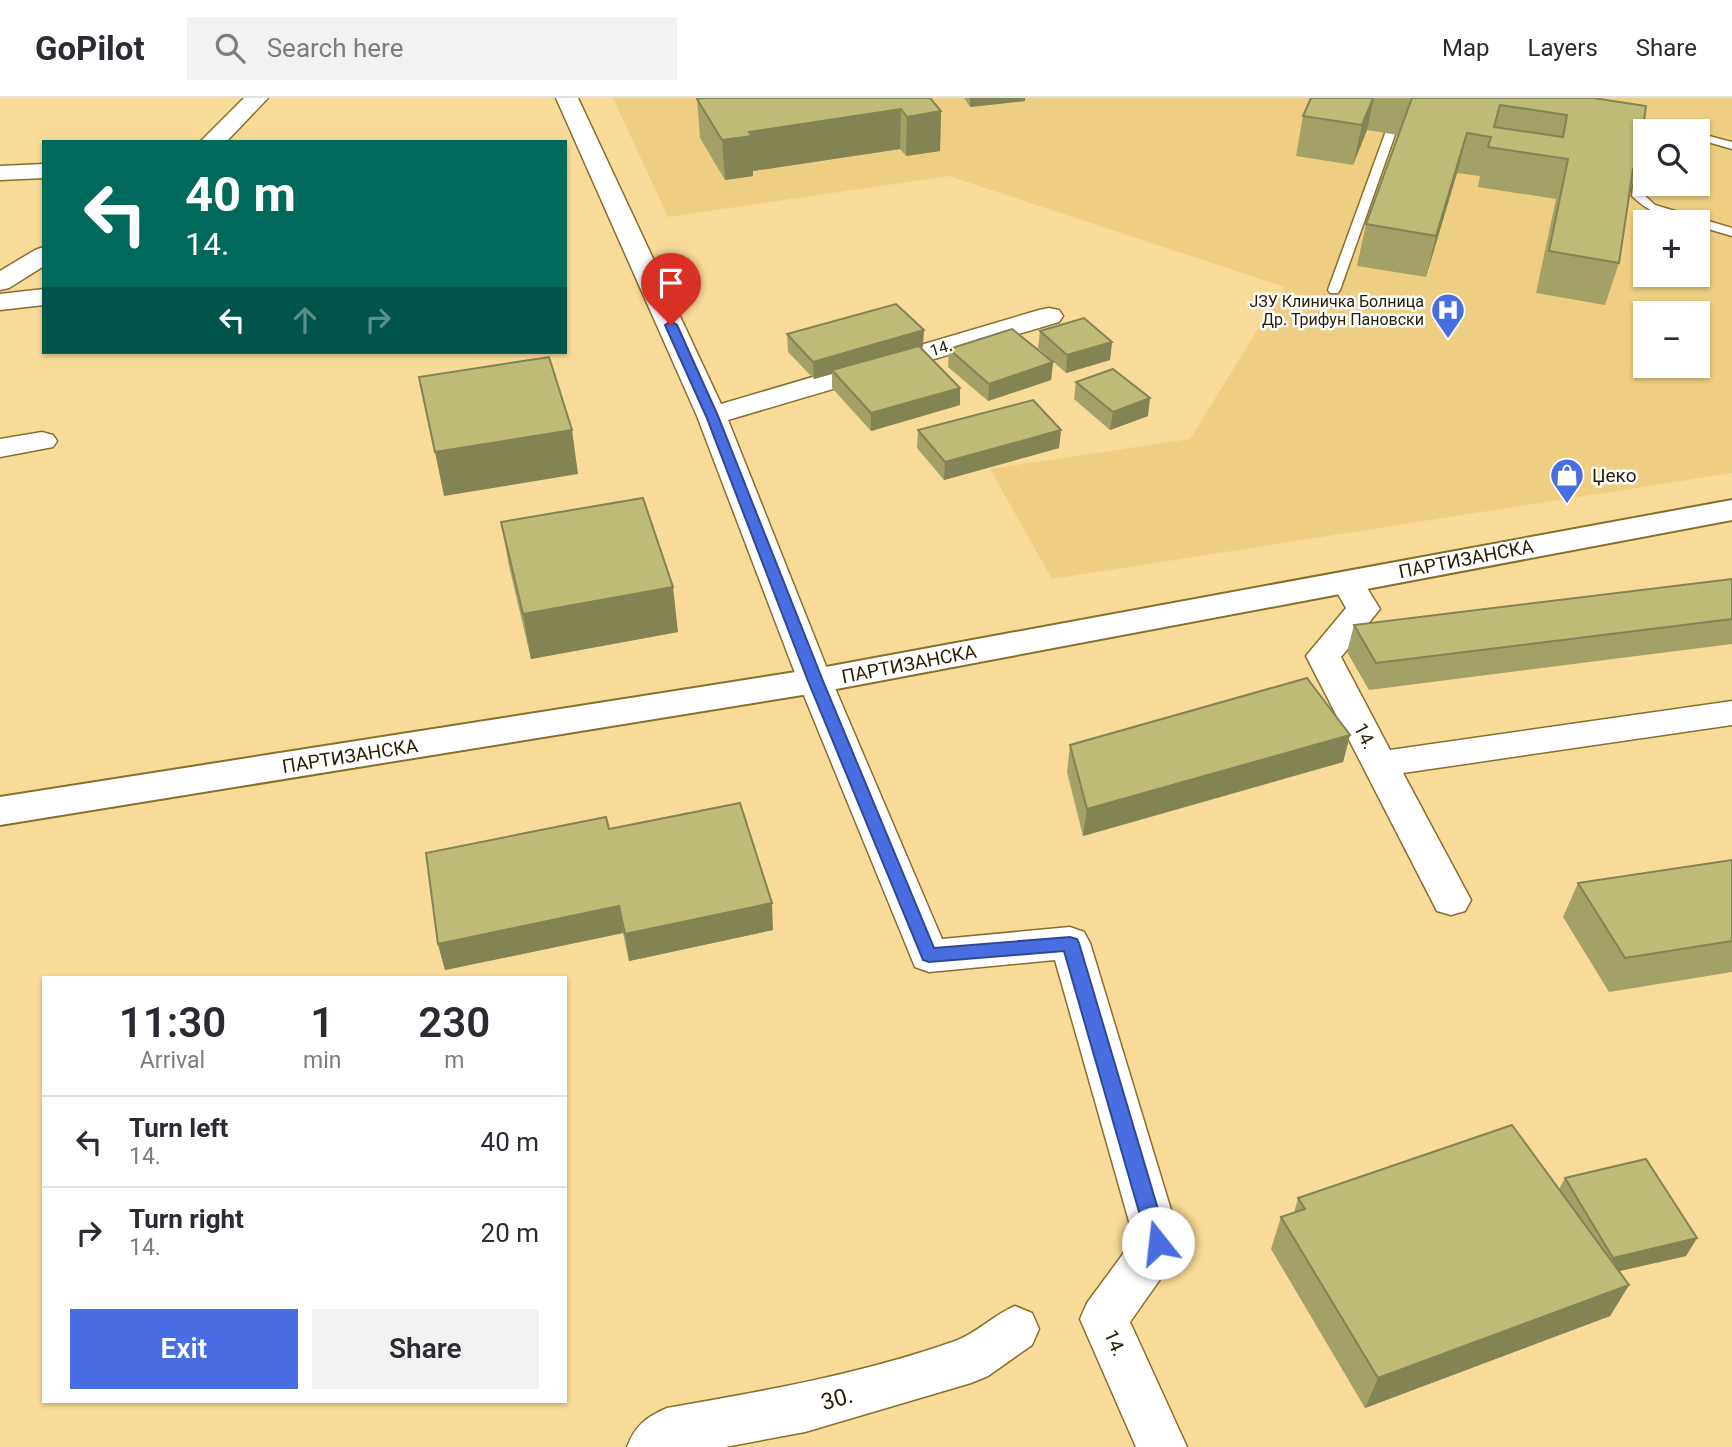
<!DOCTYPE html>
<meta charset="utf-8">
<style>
:root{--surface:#fff;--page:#f2f2f3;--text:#2b2b33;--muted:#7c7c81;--line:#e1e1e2;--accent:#486ee1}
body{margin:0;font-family:Roboto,sans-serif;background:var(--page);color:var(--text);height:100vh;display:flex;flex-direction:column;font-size:26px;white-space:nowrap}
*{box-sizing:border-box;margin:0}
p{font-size:23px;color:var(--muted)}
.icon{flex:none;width:38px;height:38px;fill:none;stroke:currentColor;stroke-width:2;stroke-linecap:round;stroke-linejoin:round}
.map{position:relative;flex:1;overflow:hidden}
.side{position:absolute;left:42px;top:878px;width:525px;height:427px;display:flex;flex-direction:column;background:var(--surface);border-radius:0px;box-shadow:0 2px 5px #0004}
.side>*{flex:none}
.guide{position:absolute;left:42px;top:42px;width:525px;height:214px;border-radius:0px;box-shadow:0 2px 5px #0004;background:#00695c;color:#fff;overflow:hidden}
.buttons{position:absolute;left:1633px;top:21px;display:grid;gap:14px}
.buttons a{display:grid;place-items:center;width:77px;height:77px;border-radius:0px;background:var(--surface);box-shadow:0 2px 5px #0004;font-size:35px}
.pin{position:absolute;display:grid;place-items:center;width:60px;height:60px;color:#fff;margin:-72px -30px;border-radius:50% 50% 50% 0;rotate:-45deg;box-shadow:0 0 7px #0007}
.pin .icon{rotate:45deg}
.me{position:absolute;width:77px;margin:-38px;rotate:344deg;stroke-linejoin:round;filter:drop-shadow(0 0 5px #0008)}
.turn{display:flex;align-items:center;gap:24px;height:147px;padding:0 28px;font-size:32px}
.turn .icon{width:91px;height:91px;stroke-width:2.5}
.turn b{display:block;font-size:49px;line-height:60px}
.lanes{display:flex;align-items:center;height:66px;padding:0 28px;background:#0003;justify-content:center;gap:35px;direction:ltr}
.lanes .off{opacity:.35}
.eta{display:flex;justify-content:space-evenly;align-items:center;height:119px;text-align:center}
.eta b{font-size:42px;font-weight:600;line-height:49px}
.cta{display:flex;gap:14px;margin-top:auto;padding:14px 28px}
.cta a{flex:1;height:80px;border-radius:0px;background:var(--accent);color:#fff;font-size:28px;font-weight:600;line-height:80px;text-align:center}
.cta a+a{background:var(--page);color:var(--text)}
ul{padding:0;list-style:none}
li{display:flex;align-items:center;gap:21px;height:91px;padding:0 28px;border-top:2px solid var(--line)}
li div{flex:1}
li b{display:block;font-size:26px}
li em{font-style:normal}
header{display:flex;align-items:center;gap:42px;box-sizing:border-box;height:98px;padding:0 35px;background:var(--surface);border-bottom:2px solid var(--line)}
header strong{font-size:33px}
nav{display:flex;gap:38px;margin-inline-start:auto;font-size:24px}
.search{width:490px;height:63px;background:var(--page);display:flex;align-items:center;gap:18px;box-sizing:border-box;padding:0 24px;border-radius:0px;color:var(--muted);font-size:26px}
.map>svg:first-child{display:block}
.built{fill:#eece83;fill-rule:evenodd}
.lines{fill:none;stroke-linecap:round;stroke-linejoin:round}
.lane-casing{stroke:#896e2c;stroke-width:3}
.street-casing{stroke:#896e2c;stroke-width:3}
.secondary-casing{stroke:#896e2c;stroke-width:4}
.lane{fill:#fff;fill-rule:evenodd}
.street{fill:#fff;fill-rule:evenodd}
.secondary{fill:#fff;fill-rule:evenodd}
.wall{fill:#a3a165}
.shaded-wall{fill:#848353}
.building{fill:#bdbb76;stroke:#848353;stroke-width:2;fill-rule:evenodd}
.route{fill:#486ee1;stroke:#2f4892;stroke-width:2}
.labels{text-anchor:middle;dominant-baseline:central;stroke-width:5;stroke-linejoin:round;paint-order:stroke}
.far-poi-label{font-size:16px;fill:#281d02;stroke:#fff;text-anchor:end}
.far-street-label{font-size:16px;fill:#281d02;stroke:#fff}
.poi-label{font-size:19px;fill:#281d02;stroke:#fff;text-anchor:start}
.street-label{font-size:19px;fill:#281d02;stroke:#fff}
.near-street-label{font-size:23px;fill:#281d02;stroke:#fff}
</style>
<header>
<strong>GoPilot</strong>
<div class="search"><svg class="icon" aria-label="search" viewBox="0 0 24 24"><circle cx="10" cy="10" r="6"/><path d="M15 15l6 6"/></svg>Search here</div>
<nav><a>Map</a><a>Layers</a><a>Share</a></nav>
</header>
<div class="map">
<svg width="1732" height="1349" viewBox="0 0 1732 1349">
<rect width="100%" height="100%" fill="#f8db98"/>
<path class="built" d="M613,0H1732V375L1052,481L990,371L1190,341L1284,189L949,78L668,119ZM1645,33H1698V86H1645ZM1645,124H1698V177H1645ZM1645,215H1698V268H1645Z"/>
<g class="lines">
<g class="lane-casing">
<path id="lane" d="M1398,0H1408L1340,192L1338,195H1330L1328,192Z
M1709,38L1732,44V51L1708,44L1698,45V39Z
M1645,54L1642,95L1655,107L1732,130V138L1698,128V124C1673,124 1649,115 1632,98L1636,58Z"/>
</g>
<g class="street-casing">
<path id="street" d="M244,0H268L226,44H200Z
M556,0H578L721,306L1039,212L1049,210L1059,212L1063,218L1059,224L728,322L832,583L942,841L1070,829L1084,834L1090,845L1181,1145L1175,1160L1130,1224L1187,1349H1136L1080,1221L1087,1205L1134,1141L1055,862L929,874L915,869L798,583L697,318Z
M44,66V80L0,82V68Z
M44,149V168L9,190L0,192V173L35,152Z
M44,191V207L0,212V196Z
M42,334L53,337L57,343L53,349L0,359V341Z
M1347,474L1359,477L1380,511L1341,559L1390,652L1732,603V627L1403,675L1471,802L1465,813L1451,817L1437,813L1306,558L1346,510L1331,484L1335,477Z
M1015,1208L1032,1215L1039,1231L1032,1247L988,1278L971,1285L805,1334L725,1349H627C635,1328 646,1319 667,1310C764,1293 862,1276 955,1243C976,1236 993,1217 1015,1208Z"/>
</g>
<g class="secondary-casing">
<path id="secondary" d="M1732,402V422L815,595L0,727V699L815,571Z"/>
</g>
<use href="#lane" class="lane"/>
<use href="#street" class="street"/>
<use href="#secondary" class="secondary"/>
</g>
<path class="wall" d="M964,0H1025V3L970,9Z
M1311,0H1593L1637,72L1630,94L1619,165L1605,207L1536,195L1556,101L1478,89L1480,78L1457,75L1426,179L1357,168L1366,126L1398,37L1367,32L1353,67L1296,58L1303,18Z
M697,1L941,13L940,53L906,58L900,51L753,73V78L725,82L700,40Z
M1040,233L1112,244L1110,262L1066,275L1038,250Z
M787,236L923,249L921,250L960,290V307L871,333L832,290V276L814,281L788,254Z
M949,251L1053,264L1051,282L988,303L948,269Z
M1076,284L1148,318L1110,332L1074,301Z
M918,332H1061L1059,350L944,382L917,350Z
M501,424L678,534L531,561L509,468Z
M1732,481V546L1369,592L1347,554L1354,527Z
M1350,637L1343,664L1083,738L1067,674L1070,647Z
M609,731L773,832L629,863L623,835L445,872L438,846Z
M1732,762V874L1609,894L1563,819L1578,785Z
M1565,1080L1697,1140L1686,1158L1619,1173L1629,1187L1610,1218L1365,1310L1271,1151L1281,1119L1294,1115L1298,1100L1559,1091Z"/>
<path class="shaded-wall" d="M900,0H918V17L941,13L940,53L906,58L907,19L901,11L900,51L753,73V78L725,82L722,42L749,38V34L900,12Z
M970,0H1025V3L970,9Z
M1373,0H1374L1367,32L1353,67L1362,27Z
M1467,35L1457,75L1426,179L1436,138Z
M924,232L923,249L835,275L832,272V276L814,281L813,264Z
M1112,244L1110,262L1066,275L1067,257Z
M1053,264L1051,282L988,303L989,286Z
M960,290V307L871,333V315Z
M1150,300L1148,318L1110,332L1113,314Z
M572,332L578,376L444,398L435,354Z
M1061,332L1059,350L944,382L945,364Z
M673,489L678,534L531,561L523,516Z
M1350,637L1343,664L1083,738L1087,711Z
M772,805L773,832L629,863L625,836Z
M619,808L623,835L445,872L438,846Z
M1697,1140L1686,1158L1602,1177L1613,1160Z
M1629,1187L1610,1218L1365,1310L1378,1280Z"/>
<path class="building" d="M704,0H930L941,13L907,19L901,11L749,34L752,38L722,42L697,1Z
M1311,0H1373L1362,27L1303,18Z
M1412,0H1593L1646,8L1637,72L1633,71L1619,165L1549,153L1568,61L1488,49L1491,39L1467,35L1436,138L1366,126ZM1500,7L1567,17L1563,39L1494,29Z
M896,206L924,232L813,264L787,236Z
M1084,220L1112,244L1067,257L1040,233Z
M1012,231L1053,264L989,286L949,251Z
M919,248L960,290L871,315L832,272Z
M549,259L572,332L435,354L419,279Z
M1113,271L1150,300L1113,314L1076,284Z
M1033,302L1061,332L945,364L918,332Z
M643,400L673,489L523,516L501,424Z
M1732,481V521L1376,565L1354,527Z
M1307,580L1350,637L1087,711L1070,647Z
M740,705L772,805L625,836L619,808L438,846L426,755L606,719L609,731Z
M1732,762V843L1625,860L1578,785Z
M1512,1027L1629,1187L1378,1280L1281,1119L1305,1111L1298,1100Z
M1646,1061L1697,1140L1613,1160L1565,1080Z"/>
<path class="route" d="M671,223L677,227L718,318L823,583L934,850L1070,839L1077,841L1079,845L1168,1145L1165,1152L1158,1154L1150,1152L1148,1145L1064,853L929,864L923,862L808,583L706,318L665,227Z"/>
<defs>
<g id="hospital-pin" transform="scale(1.75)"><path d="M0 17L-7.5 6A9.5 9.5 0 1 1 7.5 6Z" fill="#486ee1" stroke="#fff"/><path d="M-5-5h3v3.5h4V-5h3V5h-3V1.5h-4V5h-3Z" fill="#fff"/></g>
<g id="shop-pin" transform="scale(1.75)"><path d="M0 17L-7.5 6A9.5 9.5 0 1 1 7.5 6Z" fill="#486ee1" stroke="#fff"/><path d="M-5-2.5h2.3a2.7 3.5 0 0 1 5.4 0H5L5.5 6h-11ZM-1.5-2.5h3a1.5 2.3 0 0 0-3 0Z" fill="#fff"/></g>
</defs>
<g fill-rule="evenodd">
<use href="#hospital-pin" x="1448" y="212"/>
<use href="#shop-pin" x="1567" y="377"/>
</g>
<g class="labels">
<g class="far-poi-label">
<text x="1424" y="203">ЈЗУ Клиничка Болница<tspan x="1424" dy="18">Др. Трифун Пановски</tspan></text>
</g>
<g class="far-street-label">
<text transform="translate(941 250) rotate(-17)">14.</text>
</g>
<g class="poi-label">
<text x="1592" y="377">Џеко</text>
</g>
<g class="street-label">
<text transform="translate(1466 461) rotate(-11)">ПАРТИЗАНСКА</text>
<text transform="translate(909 566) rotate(-11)">ПАРТИЗАНСКА</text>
<text transform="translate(1365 638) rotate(63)">14.</text>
<text transform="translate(350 658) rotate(-9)">ПАРТИЗАНСКА</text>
<text transform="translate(1115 1245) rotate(66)">14.</text>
</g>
<g class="near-street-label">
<text transform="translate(837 1301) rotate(-16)">30.</text>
</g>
</g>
</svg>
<div class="buttons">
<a><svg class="icon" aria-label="search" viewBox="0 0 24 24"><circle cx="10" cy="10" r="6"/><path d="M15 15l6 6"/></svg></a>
<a>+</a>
<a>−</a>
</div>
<div class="pin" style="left:671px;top:227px;background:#d93025"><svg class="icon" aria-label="arrive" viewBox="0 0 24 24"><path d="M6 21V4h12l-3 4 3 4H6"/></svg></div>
<svg class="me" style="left:1158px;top:1145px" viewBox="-20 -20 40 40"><circle r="19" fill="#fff"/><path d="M0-13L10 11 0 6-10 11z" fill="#486ee1"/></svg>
<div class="guide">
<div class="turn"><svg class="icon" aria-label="left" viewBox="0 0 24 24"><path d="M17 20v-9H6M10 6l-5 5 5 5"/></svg><div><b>40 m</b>14.</div></div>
<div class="lanes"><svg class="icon" aria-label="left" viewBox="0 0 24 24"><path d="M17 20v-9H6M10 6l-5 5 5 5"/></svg><svg class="icon off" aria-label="ahead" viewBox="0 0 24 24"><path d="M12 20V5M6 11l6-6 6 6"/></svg><svg class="icon off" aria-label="right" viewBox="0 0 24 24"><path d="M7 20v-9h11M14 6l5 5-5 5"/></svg></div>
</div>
<section class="side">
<div class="eta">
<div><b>11:30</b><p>Arrival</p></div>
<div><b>1</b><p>min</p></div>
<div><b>230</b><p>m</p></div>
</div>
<ul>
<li><svg class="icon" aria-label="left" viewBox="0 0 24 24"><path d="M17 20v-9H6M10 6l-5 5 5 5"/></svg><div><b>Turn left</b><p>14.</p></div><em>40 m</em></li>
<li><svg class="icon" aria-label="right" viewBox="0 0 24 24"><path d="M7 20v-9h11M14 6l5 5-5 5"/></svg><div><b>Turn right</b><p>14.</p></div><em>20 m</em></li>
</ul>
<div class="cta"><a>Exit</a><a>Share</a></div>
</section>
</div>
